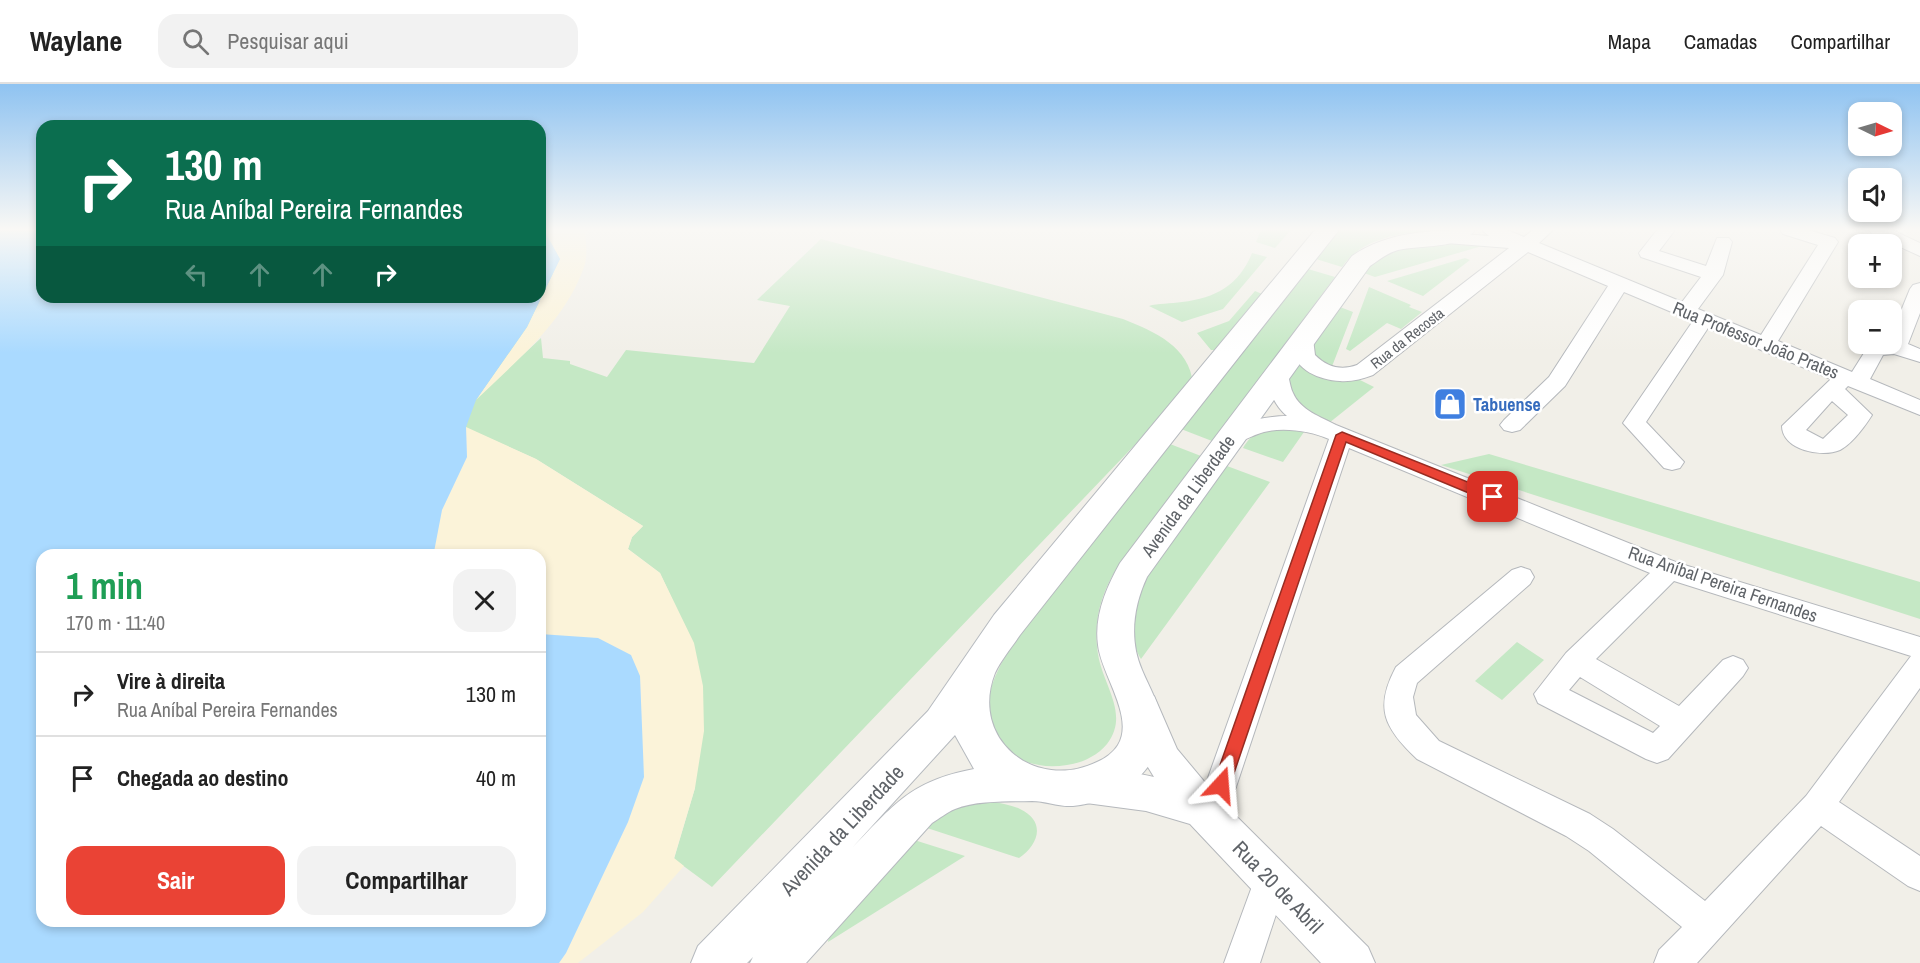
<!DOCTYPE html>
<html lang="pt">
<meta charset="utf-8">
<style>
:root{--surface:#fff;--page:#f2f2f2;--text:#222;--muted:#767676;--line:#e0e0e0;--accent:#ea4335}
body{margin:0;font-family:"Archivo Narrow",sans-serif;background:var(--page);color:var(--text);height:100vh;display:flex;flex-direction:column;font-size:22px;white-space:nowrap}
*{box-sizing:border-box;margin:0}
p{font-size:20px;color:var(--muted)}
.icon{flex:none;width:33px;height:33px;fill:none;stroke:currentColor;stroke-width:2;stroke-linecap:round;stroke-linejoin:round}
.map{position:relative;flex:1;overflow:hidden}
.panel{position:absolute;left:36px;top:465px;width:510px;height:378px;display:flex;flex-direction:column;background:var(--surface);border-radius:18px;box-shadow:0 3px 9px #0003}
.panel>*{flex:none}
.banner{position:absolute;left:36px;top:36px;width:510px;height:183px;border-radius:18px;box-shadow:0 3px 9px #0003;background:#0b6e4f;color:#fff;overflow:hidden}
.needle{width:39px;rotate:95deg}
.tools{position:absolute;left:1848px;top:18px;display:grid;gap:12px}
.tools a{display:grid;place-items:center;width:54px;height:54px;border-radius:12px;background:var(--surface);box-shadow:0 3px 9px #0003;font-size:30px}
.pin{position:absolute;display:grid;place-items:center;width:51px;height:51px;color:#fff;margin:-26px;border-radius:12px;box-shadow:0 3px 9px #0006}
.me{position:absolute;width:66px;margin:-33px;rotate:19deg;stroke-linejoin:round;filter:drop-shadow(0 0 4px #0008)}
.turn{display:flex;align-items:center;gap:21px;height:126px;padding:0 30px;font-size:27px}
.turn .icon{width:78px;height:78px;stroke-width:2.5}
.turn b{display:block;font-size:42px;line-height:51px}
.lanes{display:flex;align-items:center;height:57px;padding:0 30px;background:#0003;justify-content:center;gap:30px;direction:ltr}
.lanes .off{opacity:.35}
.round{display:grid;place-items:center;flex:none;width:63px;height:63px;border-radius:18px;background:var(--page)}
.headline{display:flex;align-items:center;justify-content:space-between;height:102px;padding:0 30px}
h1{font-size:36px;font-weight:700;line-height:45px;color:#1e9e55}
.action{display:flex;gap:12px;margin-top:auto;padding:12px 30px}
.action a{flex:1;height:69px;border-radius:18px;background:var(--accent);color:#fff;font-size:24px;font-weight:700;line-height:69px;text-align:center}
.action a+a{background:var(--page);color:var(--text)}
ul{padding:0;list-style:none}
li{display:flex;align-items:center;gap:18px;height:84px;padding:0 30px;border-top:2px solid var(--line)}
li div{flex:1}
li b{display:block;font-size:22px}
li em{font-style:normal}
header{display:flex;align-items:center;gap:36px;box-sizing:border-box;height:84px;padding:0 30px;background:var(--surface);border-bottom:2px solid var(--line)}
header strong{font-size:28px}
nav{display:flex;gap:33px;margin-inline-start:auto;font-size:21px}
.search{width:420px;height:54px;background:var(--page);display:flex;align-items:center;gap:15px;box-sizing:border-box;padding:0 21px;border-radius:18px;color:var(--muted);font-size:22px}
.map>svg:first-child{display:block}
.green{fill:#c5e8c5}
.sand{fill:#fbf3d9}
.water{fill:#aadaff}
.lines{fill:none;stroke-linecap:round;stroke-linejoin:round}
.minor-casing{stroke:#b5b8bc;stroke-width:2}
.tertiary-casing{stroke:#b5b8bc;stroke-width:2}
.secondary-casing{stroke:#b6babf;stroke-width:2}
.minor{fill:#fff;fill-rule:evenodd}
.tertiary{fill:#fff;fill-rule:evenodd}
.secondary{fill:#fff;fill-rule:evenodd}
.route{fill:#ea4335;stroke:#982c22;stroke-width:1.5}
.labels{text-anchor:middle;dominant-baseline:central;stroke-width:5;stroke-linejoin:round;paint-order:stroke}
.far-street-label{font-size:15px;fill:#5f6368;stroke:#fff}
.street-label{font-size:18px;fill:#5f6368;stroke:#fff}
.shop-label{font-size:18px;font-weight:bold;fill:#366cbe;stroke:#fff;text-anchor:start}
.near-street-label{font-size:21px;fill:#5f6368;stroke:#fff}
</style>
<header>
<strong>Waylane</strong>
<div class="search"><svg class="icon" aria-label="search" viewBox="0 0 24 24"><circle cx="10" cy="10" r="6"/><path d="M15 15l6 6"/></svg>Pesquisar aqui</div>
<nav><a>Mapa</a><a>Camadas</a><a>Compartilhar</a></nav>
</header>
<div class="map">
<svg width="1920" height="879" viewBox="0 0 1920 879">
<rect width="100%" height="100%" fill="#f1efe8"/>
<path class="green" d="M540,146H544L560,175L528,243L479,312L541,254L543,274L570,277V280L607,293L626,266L754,279L790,222L757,216L821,155L1123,235C1155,248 1189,262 1193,300L712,803L674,775L695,704L673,517L660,489L628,465L632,453L643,442L536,375L466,344L409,213H540Z
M1261,146H1291L1275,164L1256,158Z
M1339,146H1434C1400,150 1363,153 1342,183L1316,175Z
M1442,159L1489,160L1375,193L1364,189C1385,165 1411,163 1442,159Z
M1252,169L1267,173L1223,225L1182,238L1149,222C1157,219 1171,220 1182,218C1216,214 1239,201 1252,169Z
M1465,174L1470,176L1423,212L1387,197Z
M1308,185L1335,193L1212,357L1181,345Z
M1369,203L1411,221L1409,223L1422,228L1401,245L1387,239L1350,267L1346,265Z
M1255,207L1262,210L1215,266H1211L1197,249L1229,237Z
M1340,223L1353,228L1331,285L1322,282L1310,265Z
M1300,280L1358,295L1374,303L1329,339L1300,324L1287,297Z
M1286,345L1304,348L1283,378L1243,364C1255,344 1265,347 1286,345Z
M1170,360L1201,372L1117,484C1100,511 1093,539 1098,570C1103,602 1130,630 1107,660C1097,672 1082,679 1067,681C1011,690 972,647 995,593C1010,557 1039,526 1062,496C1098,450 1134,405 1170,360Z
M1489,370L1920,498V535L1441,381Z
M1227,382L1270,398L1141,575C1125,551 1137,516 1148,492Z
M1517,558L1544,576L1502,616L1475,597Z
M992,717C1001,720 1012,721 1020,725C1047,738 1038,761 1019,774L924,743L960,721Z
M911,755L965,772L828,858L829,853Z"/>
<path class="sand" d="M544,146H585C586,157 588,173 584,183C564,239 517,276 476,316L527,243L560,175Z
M466,343L536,375L643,442L632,453L628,465L660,489L694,559L703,602L704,647L695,704L674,774L684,782L643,828L578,879H559L566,869L628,738L642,654L640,592L540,550V471H436L433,468L442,426L467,373Z"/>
<path class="water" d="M0,146H42V213H540V146H544L560,175L527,243L476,316L466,343L467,373L442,426L434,468L436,471H42V837H540V550L598,554L631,571L640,592L644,693L628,738L566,869L559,879H0Z"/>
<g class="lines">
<g class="minor-casing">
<path id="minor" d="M1482,146H1507L1524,153L1533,146H1553L1539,159L1682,218L1701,193L1641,173L1639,169L1657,146H1675L1659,167L1706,182L1717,154H1729L1732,158L1723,191L1698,225L1761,251L1818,161L1783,150L1780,146H1808L1835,154L1838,158L1778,257L1852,288L1869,261L1892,260V249L1910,205L1913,201L1920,199V229L1908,260L1920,265V278L1894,270L1883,271L1870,295L1920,316V331L1848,302L1845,305L1872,331C1865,342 1853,359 1840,366C1822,374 1782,366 1782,342L1831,295L1708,244L1646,338L1684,378L1680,384L1672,386L1664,384L1623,339L1693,237L1624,208L1565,302L1520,346L1512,348L1504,346L1500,341L1504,336L1549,293L1608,202L1528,168L1373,291C1362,295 1351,298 1340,297C1320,296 1294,286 1293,264C1293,258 1292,256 1296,251L1303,249L1310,251L1313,255L1315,271C1327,283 1341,287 1357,281L1509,164L1434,158L1428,157L1425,153L1428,149L1434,148L1489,152ZM1832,317L1848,331L1823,355L1806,346Z
M1869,146H1892L1920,159V172L1872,150Z
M1277,283L1285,285C1290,292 1289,301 1293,309C1300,326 1321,333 1336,341L1678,479L1920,553V604L1839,718L1920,772V807L1908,802L1821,742L1697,879H1654L1659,866L1682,843L1589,767L1566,752L1417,675C1384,644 1374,624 1396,583L1512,486L1521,483L1530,486L1534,493L1530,500L1417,599L1413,613L1416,631L1439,657L1590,730L1613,745L1705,817L1806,712L1911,572L1674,497L1596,575L1679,622L1723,576L1733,572L1743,576L1748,584L1743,592L1668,675L1657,679L1646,675L1538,619L1534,610L1566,569L1650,489L1349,364L1226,733L1222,743L1210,748L1198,743L1194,733L1329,355C1310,347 1284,343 1264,348C1249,352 1238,362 1223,358L1219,353C1229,338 1270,332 1287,332C1274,321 1269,307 1266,290L1269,285ZM1580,593L1660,642L1653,649L1569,606Z
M1270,781L1282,786L1287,797L1260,879H1224L1258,786Z"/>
</g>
<g class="tertiary-casing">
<path id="tertiary" d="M1141,608L1154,612L1177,665L1218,714L1368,863L1375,879H1321L1190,740L1146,727L1086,719L1072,714L1066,702L1072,690C1098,680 1127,687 1154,693L1143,675L1122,623L1128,612Z"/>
</g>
<g class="secondary-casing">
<path id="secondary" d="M1315,146H1339L1020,551C1012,563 1001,576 995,589C969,655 1035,708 1097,678C1104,675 1113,669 1118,661C1135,633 1101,590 1098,561C1094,532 1106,504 1120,479L1352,172C1388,147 1433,146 1475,146C1462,165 1419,161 1398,166C1387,169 1379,176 1370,182L1147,493C1133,523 1129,556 1142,586C1151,608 1166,629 1160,655C1152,695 1112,718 1073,722C1059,723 1045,717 1032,717C1009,718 977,716 955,725C947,728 939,735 932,739L806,879H750L753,873L747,879H691L698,862L928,627L994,531ZM955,651L974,685C910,697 894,721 851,765Z"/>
</g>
<use href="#minor" class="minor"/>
<use href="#tertiary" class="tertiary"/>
<use href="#secondary" class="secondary"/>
</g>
<linearGradient id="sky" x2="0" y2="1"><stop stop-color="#8fc3f1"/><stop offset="0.54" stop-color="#f9f8f5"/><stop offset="1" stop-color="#f9f8f5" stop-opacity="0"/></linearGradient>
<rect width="1920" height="269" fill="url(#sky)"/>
<path class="route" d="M1342,348L1498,410L1500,413L1493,418L1488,417L1346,358L1230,701L1228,706L1221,708L1215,706L1213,701L1336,351Z"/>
<defs>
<g id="shop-square" transform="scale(1.725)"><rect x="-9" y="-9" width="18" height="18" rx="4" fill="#3f7fe0" stroke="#fff"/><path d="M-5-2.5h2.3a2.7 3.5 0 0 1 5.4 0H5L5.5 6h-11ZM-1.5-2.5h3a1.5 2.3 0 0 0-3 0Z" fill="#fff"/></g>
</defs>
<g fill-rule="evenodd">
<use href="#shop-square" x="1450" y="320"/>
</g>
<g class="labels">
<g class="far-street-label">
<text transform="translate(1407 254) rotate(-38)">Rua da Recosta</text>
</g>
<g class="street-label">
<text transform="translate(1756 256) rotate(22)">Rua Professor João Prates</text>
<text transform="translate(1188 412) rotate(-54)">Avenida da Liberdade</text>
<text transform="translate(1723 500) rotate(19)">Rua Aníbal Pereira Fernandes</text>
</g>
<g class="shop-label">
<text x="1473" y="320">Tabuense</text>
</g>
<g class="near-street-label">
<text transform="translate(842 746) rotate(-47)">Avenida da Liberdade</text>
<text transform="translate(1278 803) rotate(46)">Rua 20 de Abril</text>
</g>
</g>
</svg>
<div class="tools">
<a><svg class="needle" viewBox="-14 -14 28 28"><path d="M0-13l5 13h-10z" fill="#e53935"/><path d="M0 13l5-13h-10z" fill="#767676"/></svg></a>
<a><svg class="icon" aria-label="sound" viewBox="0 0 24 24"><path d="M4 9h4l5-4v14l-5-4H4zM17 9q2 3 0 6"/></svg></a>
<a>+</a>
<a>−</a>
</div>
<div class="pin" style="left:1493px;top:413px;background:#d93025"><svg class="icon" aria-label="arrive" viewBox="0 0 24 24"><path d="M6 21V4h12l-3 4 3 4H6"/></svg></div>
<svg class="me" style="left:1221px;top:701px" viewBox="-20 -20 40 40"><path d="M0-17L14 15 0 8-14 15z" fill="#ea4335" stroke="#fff" stroke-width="4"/></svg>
<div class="banner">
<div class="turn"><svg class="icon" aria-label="right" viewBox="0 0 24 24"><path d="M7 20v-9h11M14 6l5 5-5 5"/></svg><div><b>130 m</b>Rua Aníbal Pereira Fernandes</div></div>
<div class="lanes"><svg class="icon off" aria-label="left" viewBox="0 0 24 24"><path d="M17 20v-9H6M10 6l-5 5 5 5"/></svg><svg class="icon off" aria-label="ahead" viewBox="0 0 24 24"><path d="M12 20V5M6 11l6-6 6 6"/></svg><svg class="icon off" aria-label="ahead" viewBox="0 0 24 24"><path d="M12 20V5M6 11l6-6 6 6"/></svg><svg class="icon" aria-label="right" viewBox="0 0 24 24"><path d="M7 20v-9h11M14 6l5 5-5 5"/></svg></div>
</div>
<section class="panel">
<div class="headline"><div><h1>1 min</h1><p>170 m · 11:40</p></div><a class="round"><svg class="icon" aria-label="close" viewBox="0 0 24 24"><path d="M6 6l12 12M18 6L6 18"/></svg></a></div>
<ul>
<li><svg class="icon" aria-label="right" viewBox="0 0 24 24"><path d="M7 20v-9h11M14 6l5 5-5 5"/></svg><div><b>Vire à direita</b><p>Rua Aníbal Pereira Fernandes</p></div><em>130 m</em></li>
<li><svg class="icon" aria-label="arrive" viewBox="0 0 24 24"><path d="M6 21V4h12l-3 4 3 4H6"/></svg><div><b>Chegada ao destino</b></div><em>40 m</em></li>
</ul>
<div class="action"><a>Sair</a><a>Compartilhar</a></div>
</section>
</div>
